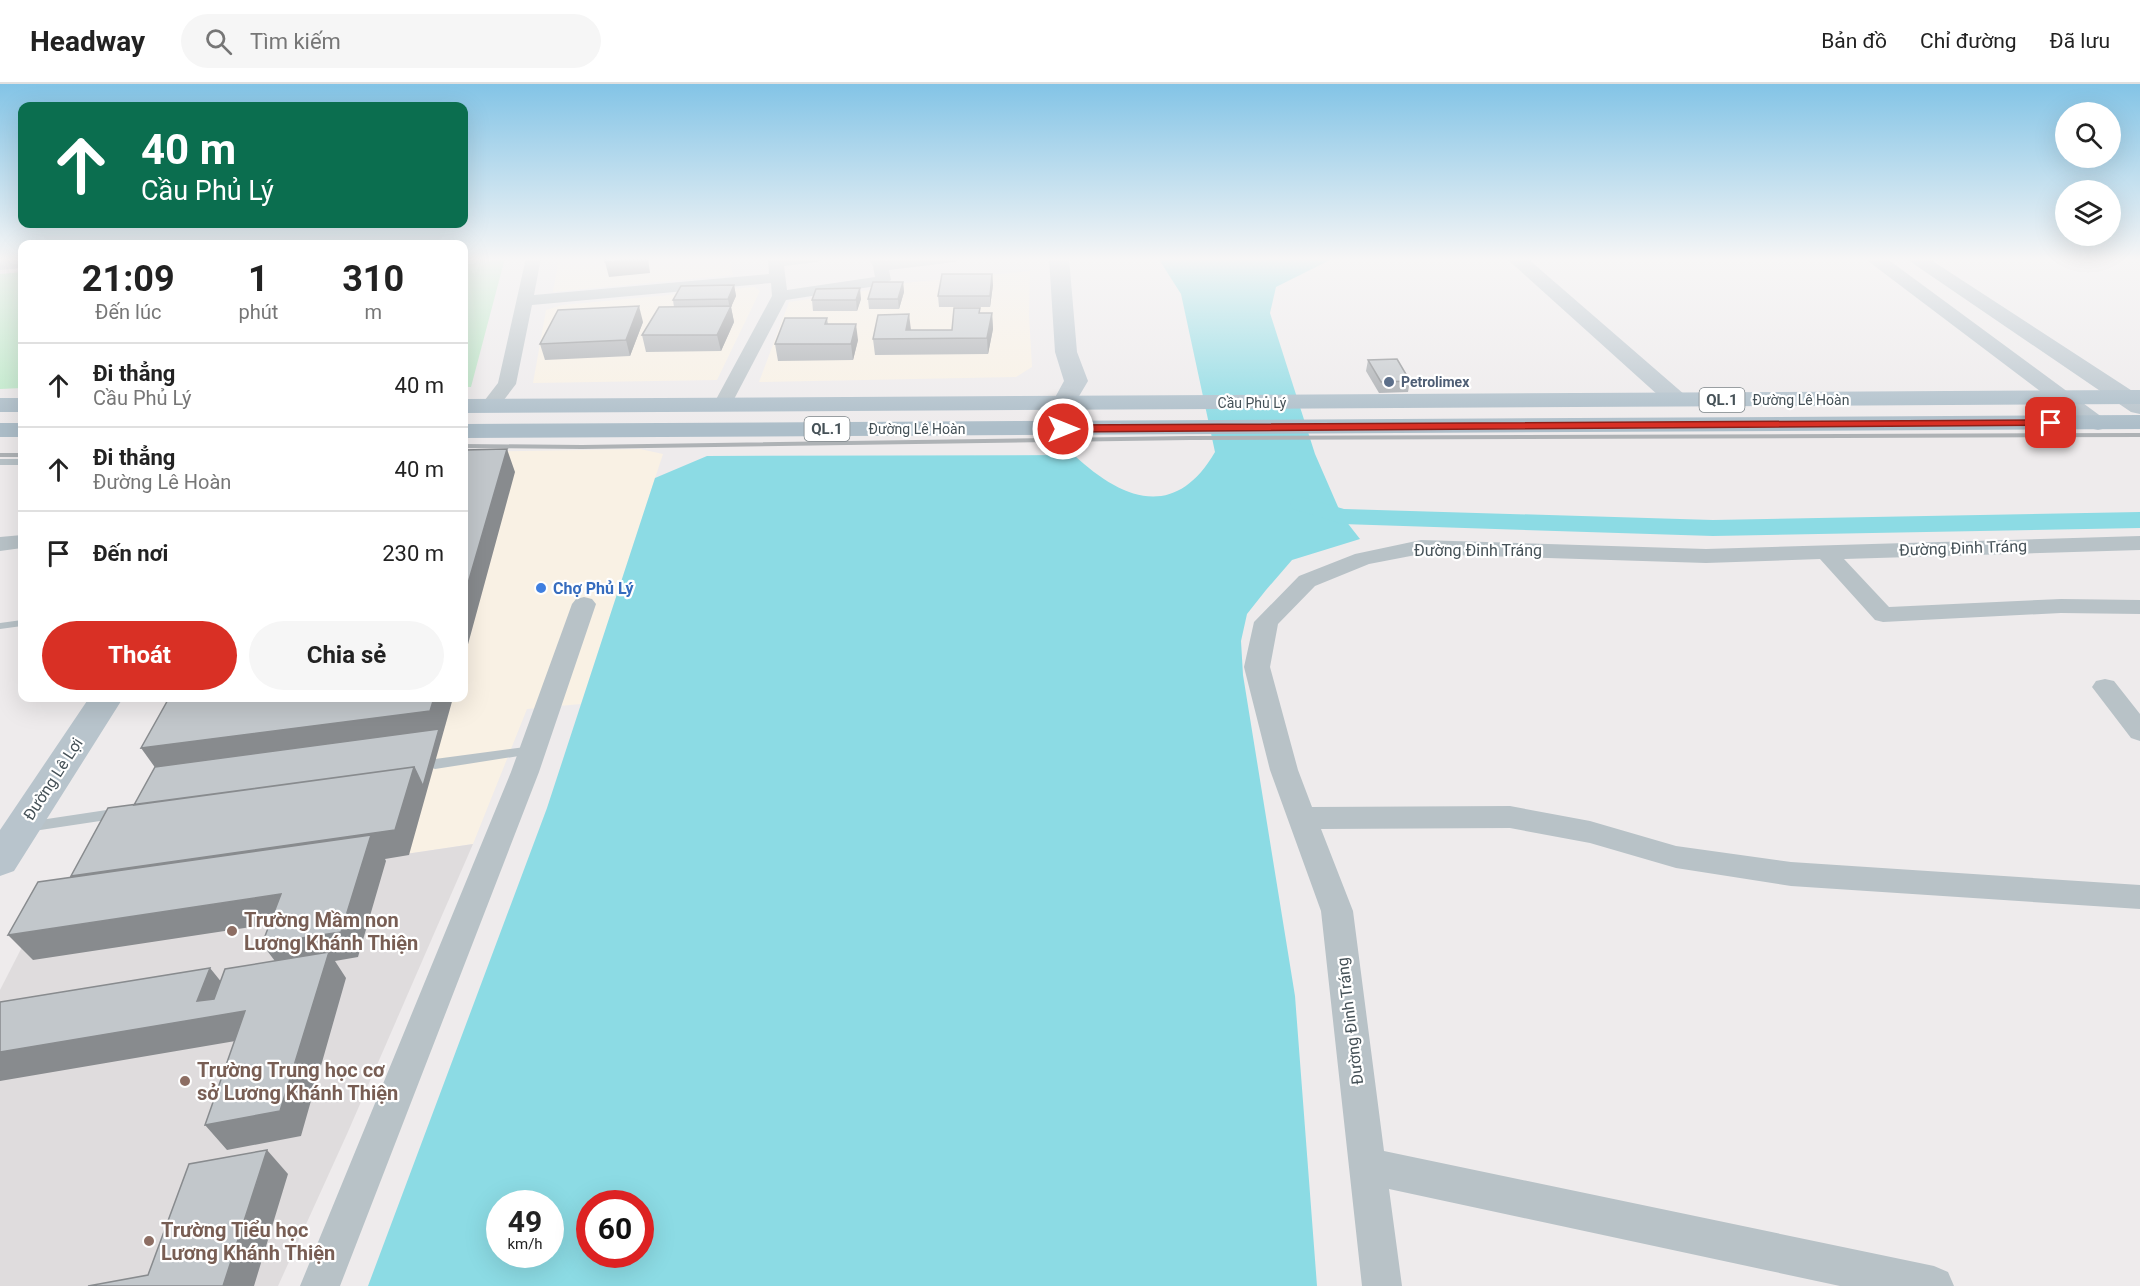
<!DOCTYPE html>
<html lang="vi">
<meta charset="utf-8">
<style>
:root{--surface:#fff;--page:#f6f6f6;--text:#222;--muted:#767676;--line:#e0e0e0;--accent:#d93025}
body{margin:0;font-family:Roboto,sans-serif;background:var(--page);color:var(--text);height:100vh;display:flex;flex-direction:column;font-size:22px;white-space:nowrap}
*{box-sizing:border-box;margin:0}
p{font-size:20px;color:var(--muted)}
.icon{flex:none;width:33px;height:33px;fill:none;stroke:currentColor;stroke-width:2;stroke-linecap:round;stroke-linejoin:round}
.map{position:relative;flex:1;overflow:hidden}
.sheet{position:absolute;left:18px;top:156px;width:450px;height:462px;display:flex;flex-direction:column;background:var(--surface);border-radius:12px;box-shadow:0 6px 24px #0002}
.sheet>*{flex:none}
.guide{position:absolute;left:18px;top:18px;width:450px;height:126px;border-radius:12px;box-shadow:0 6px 24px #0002;background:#0b6e4f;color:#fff;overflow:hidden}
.tools{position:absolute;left:2055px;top:18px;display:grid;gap:12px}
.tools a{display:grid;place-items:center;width:66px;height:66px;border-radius:50%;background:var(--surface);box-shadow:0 6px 24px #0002;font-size:30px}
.speed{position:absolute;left:486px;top:1106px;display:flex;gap:12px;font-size:30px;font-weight:700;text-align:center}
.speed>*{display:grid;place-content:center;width:78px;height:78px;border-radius:50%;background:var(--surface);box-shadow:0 6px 24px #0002;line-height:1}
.speed small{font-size:15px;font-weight:400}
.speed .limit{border:9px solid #d22;background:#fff;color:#111}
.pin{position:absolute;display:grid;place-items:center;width:51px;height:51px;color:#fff;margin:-26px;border-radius:12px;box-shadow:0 3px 9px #0006}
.me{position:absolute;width:66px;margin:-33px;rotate:90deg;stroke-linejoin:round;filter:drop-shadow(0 0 4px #0008)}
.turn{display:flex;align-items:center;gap:21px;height:126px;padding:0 24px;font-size:27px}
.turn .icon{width:78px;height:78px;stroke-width:2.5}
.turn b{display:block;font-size:42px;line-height:51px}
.eta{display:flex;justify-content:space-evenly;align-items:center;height:102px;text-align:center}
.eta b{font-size:36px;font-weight:700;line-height:42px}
.action{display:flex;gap:12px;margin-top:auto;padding:12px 24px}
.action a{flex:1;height:69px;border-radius:36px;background:var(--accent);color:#fff;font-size:24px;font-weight:700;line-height:69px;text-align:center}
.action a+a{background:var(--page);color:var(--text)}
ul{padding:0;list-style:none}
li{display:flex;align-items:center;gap:18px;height:84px;padding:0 24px;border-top:2px solid var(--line)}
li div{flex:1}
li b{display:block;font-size:22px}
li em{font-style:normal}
header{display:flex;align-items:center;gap:36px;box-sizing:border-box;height:84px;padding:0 30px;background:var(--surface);border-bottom:2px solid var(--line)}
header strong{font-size:28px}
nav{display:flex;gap:33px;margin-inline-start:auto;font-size:21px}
.search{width:420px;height:54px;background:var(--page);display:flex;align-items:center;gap:15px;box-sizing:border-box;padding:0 21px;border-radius:33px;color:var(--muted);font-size:22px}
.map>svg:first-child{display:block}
.commercial{fill:#f9f1e4}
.education{fill:#dfdcdd}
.green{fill:#bceac8}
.water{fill:#8cdbe4;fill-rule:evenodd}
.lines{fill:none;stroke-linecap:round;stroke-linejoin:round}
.canal{fill:#8cdbe4;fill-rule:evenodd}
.lane{fill:#b8c2c7;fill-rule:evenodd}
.street{fill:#b8c2c7;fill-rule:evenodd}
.secondary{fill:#b8c4cc;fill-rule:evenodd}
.primary{fill:#adbec9;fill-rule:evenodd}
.rail{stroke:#aeb2b5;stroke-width:4}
.wall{fill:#a7abaf}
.shaded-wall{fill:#888b8e}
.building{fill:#c2c7cb;stroke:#888b8e;stroke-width:1.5}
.route{fill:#d93025;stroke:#8d1f18;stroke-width:1.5}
.service-dot{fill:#5c6f8a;stroke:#fff;stroke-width:2}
.shop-dot{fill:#3f7fe0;stroke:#fff;stroke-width:2}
.education-dot{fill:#8d6e63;stroke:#fff;stroke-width:2}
.labels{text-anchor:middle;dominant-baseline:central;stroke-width:4.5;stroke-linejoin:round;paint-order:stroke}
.far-service-label{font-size:14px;font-weight:bold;fill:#4e5e75;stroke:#fff;text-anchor:start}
.far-street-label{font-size:14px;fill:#455157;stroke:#fff}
.shield{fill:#fff;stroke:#7d8589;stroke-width:1.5}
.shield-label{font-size:15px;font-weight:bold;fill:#455157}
.street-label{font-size:16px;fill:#455157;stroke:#fff}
.shop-label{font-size:16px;font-weight:bold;fill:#366cbe;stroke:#fff;text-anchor:start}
.near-education-label{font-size:20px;font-weight:bold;fill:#785e54;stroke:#fff;text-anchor:start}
</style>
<header>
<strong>Headway</strong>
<div class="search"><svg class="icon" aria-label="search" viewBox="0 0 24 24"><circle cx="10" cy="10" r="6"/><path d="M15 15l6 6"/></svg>Tìm kiếm</div>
<nav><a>Bản đồ</a><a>Chỉ đường</a><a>Đã lưu</a></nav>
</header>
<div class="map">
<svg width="2140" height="1202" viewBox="0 0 2140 1202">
<rect width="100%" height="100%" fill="#eeebec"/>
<path class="commercial" d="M559,174H729L733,191L553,208Z
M1030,187L1029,231L1032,283L1016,293L759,298L789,218L869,206H901L904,199Z
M754,203L760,207L717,296L533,299L546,226L562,221Z
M640,365L663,370L581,620L527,625L473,760L93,817L199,614H464V368Z"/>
<path class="education" d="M473,760L347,1050L278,1202H0V906L42,824Z"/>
<path class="green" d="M464,174H505L471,303H464Z
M22,188V304L0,305V190Z"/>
<path class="water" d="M1158,174H1334L1276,203L1270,229L1315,370L1342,432L1360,455L1292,476L1266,506L1247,530L1241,557L1243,591L1295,912L1317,1202H368L547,724L655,394L707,372L1074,371C1122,416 1175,437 1215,368L1181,210ZM500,1119H550V1170H500ZM590,1119H640V1170H590Z"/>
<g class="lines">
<path class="canal" d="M1302,413L1344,425L1713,436L2140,428V444L1713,452L1342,440L1293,425L1290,420L1293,415Z"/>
<path class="lane" d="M0,375H22V381H0Z
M22,536V542L0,545V539Z
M533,662L538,663L539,666L538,669L435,685L430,683L429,680L430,677L435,675Z
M120,724L125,725L127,729L125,733L120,734L27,748L22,747L20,743L22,739L27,738Z"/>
<path class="street" d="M526,174H541L534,211L769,190L768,174H824L817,178L784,182L787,206L875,193L873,182L868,174H883L885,177L962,174L955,178L889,186L891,196L883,201L786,216L731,321L722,327L713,321L772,212L771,199L532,221L516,300L497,325H483L481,321L498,299Z
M22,451V464L0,467V453Z
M2140,452V466L1844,475L1889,523L2061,515L2140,516V530L2061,529L1883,538L1875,536L1820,475L1706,479L1421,470L1369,480L1315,502L1278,540L1270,583L1298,686L1312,723L1510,722L1590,737L1676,762L1791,778L2140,801V825L1791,802L1676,784L1590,759L1510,744L1321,745L1353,827L1384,1067L1934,1182L1948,1188L1954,1202H1840L1389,1105L1402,1202H1362L1321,827L1270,686L1244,583L1254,538L1299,492L1355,470L1421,456L1706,465Z
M584,513L592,515L596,520L539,688L340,1202H300L511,688L572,520L576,515Z
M2105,595L2114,597L2140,630V657L2131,654L2092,603L2096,597Z"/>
<path class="secondary" d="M0,174H22V184L0,186Z
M1049,174H1069L1077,268L1088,297L1072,324L1064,326L1056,324L1052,319L1064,297L1055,268Z
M1506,174H1527L1685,311L1689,316L1685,321H1669Z
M1864,174H1886L2110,339L2107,344L2098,346L2089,344Z
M1905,174H1928L2140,312V330L2131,328Z
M89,614H123L14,787L0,792V746Z"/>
<path class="primary" d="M2140,306V320L464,329V315Z
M0,314H22V328H0Z
M2140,331V345L464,354V340Z
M0,339H22V353H0Z"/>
<path class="rail" d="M464,362L582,363L1190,354L2140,351
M0,371H22"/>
</g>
<path class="wall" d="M992,190L993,201L990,223H939L938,212Z
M903,198L904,208L899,225H869L868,215Z
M734,201L736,212L731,223L734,238L721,267L646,268L642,251L674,223L673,216Z
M861,215L857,227H813L812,216Z
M980,229H992L993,245L988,270L875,271L873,255L952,246Z
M827,234L828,240L858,256L853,276L778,277L775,260Z
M643,238L630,272L545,276L540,260Z
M1368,276L1410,297L1408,308L1379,309L1366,287Z"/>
<path class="shaded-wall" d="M640,174H648L650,189L609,193L605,178Z
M992,190L993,201L990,223V212Z
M903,198L904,208L899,225L898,215Z
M734,201L736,212L731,223L734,238L721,267L717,251L730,225L728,215Z
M860,204L861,215L857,227L856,216Z
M639,222L643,238L630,272L626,256Z
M992,229L993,245L988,270L987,254Z
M909,230L911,246H906Z
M856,240L858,256L853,276L851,260Z
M507,365L515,388L464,575V513Z
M434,614H453L409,771L385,775L386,777L358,873L335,877L346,894L301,1052L227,1066L205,1041L281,885L262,860L363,778L93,817L71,792L414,683L437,653L159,689L141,664Z
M281,810L298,836L33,876L8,851Z
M210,884L265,952L0,997V968L197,917Z
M267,1066L288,1090L254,1202H223Z"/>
<path class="building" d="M605,174H640L605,178Z
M942,190H992L990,212H938Z
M873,198H903L898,215H868Z
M734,201L728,215L673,216L681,202Z
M860,204L856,216H812L816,205Z
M639,222L626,256L540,260L558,226Z
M731,222L717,251H642L659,223Z
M954,224H980L979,229H992L987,254L873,255L878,231L909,230L906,246H952Z
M785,234H827L825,240H856L851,260H775Z
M1397,275L1410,297L1381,298L1368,276Z
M507,365L464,513V366Z
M169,614H434L430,627L141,664Z
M439,645L423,702L414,683L134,721L155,683Z
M414,683L395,746L71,792L108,724Z
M371,751L341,848L262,860L281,810L8,851L38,798Z
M329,868L280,1027L205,1041L245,927L0,968V918L210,884L197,917L214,915L225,885Z
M267,1066L223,1202H88L148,1191L189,1080Z"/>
<linearGradient id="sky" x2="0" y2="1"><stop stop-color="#83c4e6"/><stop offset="0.51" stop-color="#f7f6f6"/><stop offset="1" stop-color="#f7f6f6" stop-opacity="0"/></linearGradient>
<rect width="2140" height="343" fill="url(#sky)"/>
<path class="route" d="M2051,336L2056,339L2055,341L1063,348L1057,345L1063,341Z"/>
<circle class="service-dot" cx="1389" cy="298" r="6"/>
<circle class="shop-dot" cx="541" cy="504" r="6"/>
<g class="education-dot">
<circle cx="232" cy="847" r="6"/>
<circle cx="185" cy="997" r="6"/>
<circle cx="149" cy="1157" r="6"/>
</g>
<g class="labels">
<g class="far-service-label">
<text x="1401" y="298">Petrolimex</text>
</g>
<g class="far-street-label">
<text x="1801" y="316">Đường Lê Hoàn</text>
<text x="1252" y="319">Cầu Phủ Lý</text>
<text x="917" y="345">Đường Lê Hoàn</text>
</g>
<g class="shield">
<rect x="1699.5" y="304" width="45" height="24" rx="4.5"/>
<rect x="804.5" y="333" width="45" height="24" rx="4.5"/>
</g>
<g class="shield-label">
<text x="1722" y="316">QL.1</text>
<text x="827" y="345">QL.1</text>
</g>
<g class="street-label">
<text transform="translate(1963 464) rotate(-2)">Đường Đinh Tráng</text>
<text x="1478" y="466">Đường Đinh Tráng</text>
<text transform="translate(53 695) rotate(-57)">Đường Lê Lợi</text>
<text transform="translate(1350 937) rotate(-97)">Đường Đinh Tráng</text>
</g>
<g class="shop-label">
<text x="553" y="504">Chợ Phủ Lý</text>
</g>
<g class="near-education-label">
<text x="244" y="836">Trường Mầm non<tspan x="244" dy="23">Lương Khánh Thiện</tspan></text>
<text x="197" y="986">Trường Trung học cơ<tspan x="197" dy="23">sở Lương Khánh Thiện</tspan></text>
<text x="161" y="1146">Trường Tiểu học<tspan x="161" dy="23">Lương Khánh Thiện</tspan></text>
</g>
</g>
</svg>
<div class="tools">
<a><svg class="icon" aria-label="search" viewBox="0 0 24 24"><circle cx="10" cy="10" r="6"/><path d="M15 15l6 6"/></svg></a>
<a><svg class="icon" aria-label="layers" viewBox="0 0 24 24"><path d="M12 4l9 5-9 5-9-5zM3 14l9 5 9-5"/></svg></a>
</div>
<div class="speed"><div>49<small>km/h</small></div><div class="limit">60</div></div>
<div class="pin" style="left:2051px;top:339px;background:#d93025"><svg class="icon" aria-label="arrive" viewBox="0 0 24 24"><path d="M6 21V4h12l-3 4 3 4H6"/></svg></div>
<svg class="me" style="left:1063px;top:345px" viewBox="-20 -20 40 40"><circle r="17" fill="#d93025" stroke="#fff" stroke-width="3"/><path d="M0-11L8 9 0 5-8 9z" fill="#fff"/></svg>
<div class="guide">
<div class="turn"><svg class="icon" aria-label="ahead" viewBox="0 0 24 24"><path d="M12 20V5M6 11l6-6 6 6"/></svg><div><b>40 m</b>Cầu Phủ Lý</div></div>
</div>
<section class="sheet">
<div class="eta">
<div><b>21:09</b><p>Đến lúc</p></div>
<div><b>1</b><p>phút</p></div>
<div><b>310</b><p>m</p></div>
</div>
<ul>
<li><svg class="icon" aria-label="ahead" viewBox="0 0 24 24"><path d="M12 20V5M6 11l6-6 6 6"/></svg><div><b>Đi thẳng</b><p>Cầu Phủ Lý</p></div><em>40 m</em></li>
<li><svg class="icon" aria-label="ahead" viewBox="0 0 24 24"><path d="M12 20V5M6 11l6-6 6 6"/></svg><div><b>Đi thẳng</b><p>Đường Lê Hoàn</p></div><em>40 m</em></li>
<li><svg class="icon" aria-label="arrive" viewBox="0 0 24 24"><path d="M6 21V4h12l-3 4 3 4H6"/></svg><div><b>Đến nơi</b></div><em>230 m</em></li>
</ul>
<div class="action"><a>Thoát</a><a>Chia sẻ</a></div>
</section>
</div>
